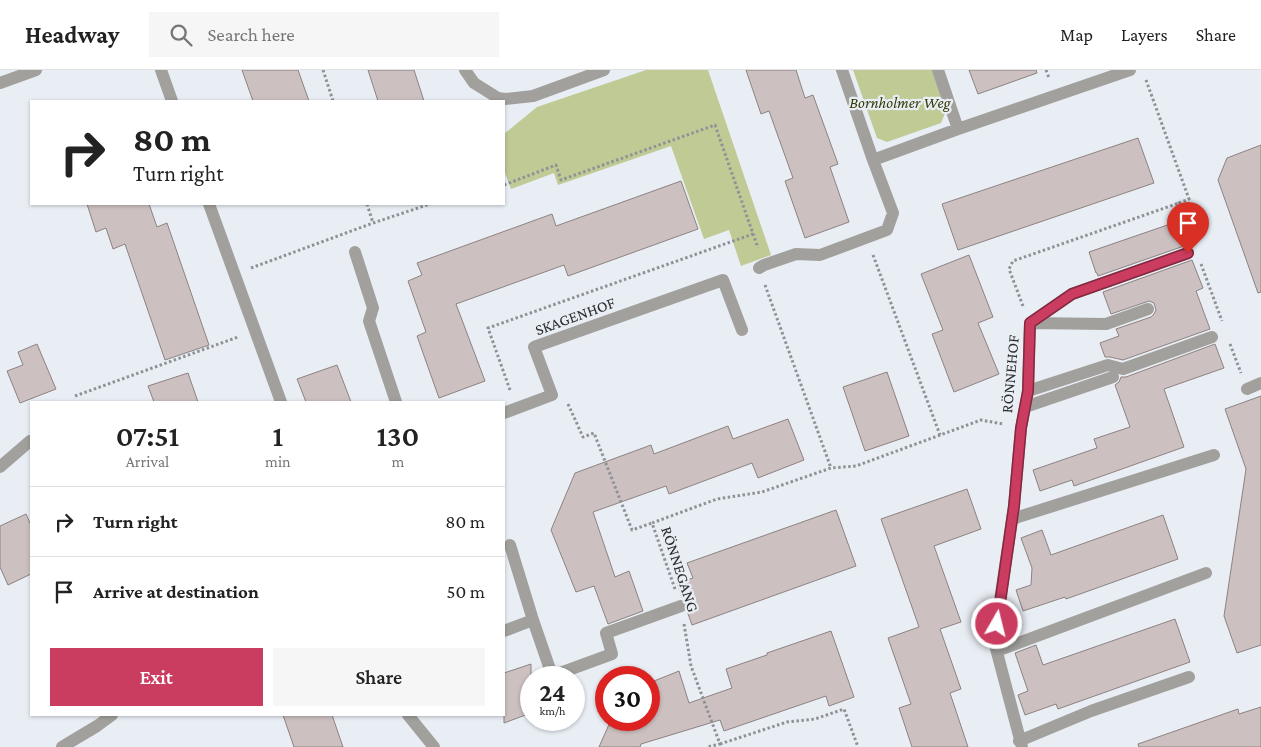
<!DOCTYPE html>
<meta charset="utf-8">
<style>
:root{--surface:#fff;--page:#f6f6f6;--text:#222;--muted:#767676;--line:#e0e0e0;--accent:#cb3c61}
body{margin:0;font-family:"Crimson Pro",serif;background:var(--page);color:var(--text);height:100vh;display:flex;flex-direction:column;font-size:19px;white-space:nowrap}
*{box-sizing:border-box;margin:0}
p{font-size:16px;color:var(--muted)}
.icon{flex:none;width:28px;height:28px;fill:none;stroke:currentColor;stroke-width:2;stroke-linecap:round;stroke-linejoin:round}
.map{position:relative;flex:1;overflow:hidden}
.drawer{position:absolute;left:30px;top:331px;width:475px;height:315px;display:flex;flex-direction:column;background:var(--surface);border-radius:0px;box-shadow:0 1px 4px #0004}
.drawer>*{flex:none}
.banner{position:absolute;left:30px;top:30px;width:475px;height:105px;border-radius:0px;box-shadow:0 1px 4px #0004;background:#fff;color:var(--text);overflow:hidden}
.speed{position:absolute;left:520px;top:596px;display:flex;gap:10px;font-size:25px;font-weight:700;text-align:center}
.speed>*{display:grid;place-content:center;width:65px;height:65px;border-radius:50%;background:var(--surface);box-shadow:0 1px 4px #0004;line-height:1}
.speed small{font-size:12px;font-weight:400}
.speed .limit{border:8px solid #d22;background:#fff;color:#111}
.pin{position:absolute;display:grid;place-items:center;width:42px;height:42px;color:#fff;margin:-51px -21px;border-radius:50% 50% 50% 0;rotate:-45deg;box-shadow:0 0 5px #0007}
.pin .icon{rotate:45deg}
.me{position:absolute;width:55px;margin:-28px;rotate:8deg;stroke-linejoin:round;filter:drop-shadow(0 0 4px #0008)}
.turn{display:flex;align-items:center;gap:18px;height:105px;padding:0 20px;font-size:22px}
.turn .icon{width:65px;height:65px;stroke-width:2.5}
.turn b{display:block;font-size:35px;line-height:42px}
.eta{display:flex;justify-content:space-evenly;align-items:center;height:85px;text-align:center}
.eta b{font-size:30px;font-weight:600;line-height:35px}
.cta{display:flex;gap:10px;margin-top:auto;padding:10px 20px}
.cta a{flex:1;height:58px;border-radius:0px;background:var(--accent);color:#fff;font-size:20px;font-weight:600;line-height:58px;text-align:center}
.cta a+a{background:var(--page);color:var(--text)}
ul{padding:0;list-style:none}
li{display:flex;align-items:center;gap:15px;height:70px;padding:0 20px;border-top:1px solid var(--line)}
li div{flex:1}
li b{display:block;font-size:19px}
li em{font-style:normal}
header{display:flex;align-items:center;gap:30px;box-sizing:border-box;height:70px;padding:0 25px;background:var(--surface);border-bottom:1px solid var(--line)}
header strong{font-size:24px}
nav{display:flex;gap:28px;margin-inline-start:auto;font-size:18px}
.search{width:350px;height:45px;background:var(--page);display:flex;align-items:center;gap:12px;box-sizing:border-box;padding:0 18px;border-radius:0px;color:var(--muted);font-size:19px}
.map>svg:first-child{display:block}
.green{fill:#bfca95}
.building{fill:#ccc1c0;stroke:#8c8281}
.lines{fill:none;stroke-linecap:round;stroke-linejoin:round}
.path{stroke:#8e9296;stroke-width:3;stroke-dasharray:2.5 2.5;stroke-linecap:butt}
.minor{stroke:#a2a09d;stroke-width:12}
.route-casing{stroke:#84273f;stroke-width:12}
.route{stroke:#cb3c61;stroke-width:9}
.labels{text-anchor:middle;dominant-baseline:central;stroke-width:4.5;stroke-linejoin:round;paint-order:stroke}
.park-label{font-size:16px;font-style:italic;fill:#353c06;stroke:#e9eef5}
.street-label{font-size:16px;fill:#2b2d2f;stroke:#e9eef5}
</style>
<header>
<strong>Headway</strong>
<div class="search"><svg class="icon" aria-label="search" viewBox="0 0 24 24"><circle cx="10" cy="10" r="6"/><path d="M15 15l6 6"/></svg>Search here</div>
<nav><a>Map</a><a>Layers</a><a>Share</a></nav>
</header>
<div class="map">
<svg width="1261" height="677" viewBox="0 0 1261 677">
<rect width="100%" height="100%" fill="#e9eef5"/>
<path class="green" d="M646,0H708L771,185L741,196L729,160L704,169L671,76L558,115L554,103L511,119L504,100V64L537,37Z
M853,0H932L946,41L941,53L887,72L877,68Z"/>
<path class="building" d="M242,0H298L309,31H253Z
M368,0H414L424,31H378Z
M746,0H796L805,28L813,25L838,94L830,97L849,152L805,168L785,111L793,108L769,41L761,44Z
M969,0H1036L1037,3L978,24Z
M1138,68L1154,113L958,180L942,134Z
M1261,75V222L1258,223L1218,110L1227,88Z
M681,111L698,159L568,206L564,195L456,234L485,311L439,328L417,266L426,262L408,211L422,205L417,193L552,144L556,156Z
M87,134H149L157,157L167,153L209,275L165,290L125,174L113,179L106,158L96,162Z
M1179,151L1187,175L1098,206L1097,203H1096L1089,182Z
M969,185L993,247L978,253L999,304L954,322L932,264L943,260L921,204Z
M1192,190L1203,218L1196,221L1210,259L1123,290L1110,287H1105L1100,273L1119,266L1116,259L1151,247L1154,244L1156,240L1154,233L1149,231L1111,244L1103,222Z
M37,274L56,319L20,333L7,301L23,295L18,282Z
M1215,274L1224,298L1164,319L1184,377L1074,416L1072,410L1040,421L1033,400L1097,378L1094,369L1130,357L1115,315L1119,312L1121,307H1126Z
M337,295L351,332H306L297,309Z
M887,302L909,366L865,381L843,317Z
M188,303L198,332H154L148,316Z
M1261,326V575L1237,583L1224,546L1246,399L1225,339Z
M788,349L804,390L758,408L752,393L669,424L666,416L593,442L615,507L629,501L643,541L608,554L594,516L576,522L551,460L575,403L651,375L654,384L728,356L733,369Z
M967,419L981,459L934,476L961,552L940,559L961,619L950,623L968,677H912L899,638L911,634L888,568L919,557L881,449Z
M836,440L856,496L692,555L687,541L689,537L688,533L686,530L682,528L677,513L693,508L687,493Z
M26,444L31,455V504L8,515L0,497V456Z
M1163,445L1178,489L1066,529L1065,527L1023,541L1016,520L1031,515L1032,498L1021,468L1042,460L1051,485Z
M1175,549L1190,592L1058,639L1056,634L1025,645L1018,625L1028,621L1015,583L1036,575L1043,595Z
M831,561L854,627L829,636L826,626L724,661L720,650L641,674L640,677H599L611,650H649V613L679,601L689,633L732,618L726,599L767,585V583Z
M531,594V643L504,653V603Z
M1261,637V677H1139L1138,674L1238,639L1239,644Z
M283,645H332L343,677H294Z"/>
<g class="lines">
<path class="path" d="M323,0L333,31
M1046,0L1049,8
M1146,10L1189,129L1179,133L1191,164
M504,115L556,95L561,110L715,55L758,178
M367,134L373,153
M873,185L940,365
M1201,194L1222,251
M251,198L373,153L430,134
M765,215L831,398
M1023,236L1009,199L1013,191L1179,133
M1230,274L1241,303
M510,320L488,258L753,164
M75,326L238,267
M568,334L583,367L594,363L632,460L652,453
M675,519L652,453L717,429L762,422L831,398L856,396L981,350L1003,354
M684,554L691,596L720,674L707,677
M720,674L787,652L815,649L844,639L858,677"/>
<path class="minor" d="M161,0L172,31
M465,0L474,13L498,28L505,29L533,26L604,0
M938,0L958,59
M0,13L36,0
M873,90L958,59L1130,0
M209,134L281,332
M355,182L373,238L369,251L396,332
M759,198L764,195L796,184L820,185L887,160L893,143L873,90L842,0
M1030,253L1072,224L1188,183
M1030,253L1106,254L1148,239
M1247,319L1261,313
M1028,321L1108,295L1123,299L1212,267
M1025,337L1113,307
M504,343L552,325L534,277L723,210L742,260
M0,397L30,371
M1012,449L1214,385
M510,475L533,550
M504,561L533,550L553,608
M997,581L1206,503
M552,606L612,584L606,563L681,536
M408,645L434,677
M567,650H568
M1019,671L1091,641L1189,607
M62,677L97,656L112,645
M1022,677L994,571L1014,436L1021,358L1028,321L1030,253"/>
</g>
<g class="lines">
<g class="route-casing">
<path id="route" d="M997,554L1014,436L1021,358L1028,321L1030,253L1072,224L1188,183"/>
</g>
<use href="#route" class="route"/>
</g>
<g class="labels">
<g class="park-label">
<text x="900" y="32">Bornholmer Weg</text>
</g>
<g class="street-label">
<text transform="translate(575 246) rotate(-20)">SKAGENHOF</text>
<text transform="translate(1010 304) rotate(-85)">RÖNNEHOF</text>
<text transform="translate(680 499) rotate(72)">RÖNNEGANG</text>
</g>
</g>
</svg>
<div class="speed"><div>24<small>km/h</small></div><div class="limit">30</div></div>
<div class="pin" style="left:1188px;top:183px;background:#d93025"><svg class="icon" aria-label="arrive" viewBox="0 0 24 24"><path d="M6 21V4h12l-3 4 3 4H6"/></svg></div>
<svg class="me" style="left:997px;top:554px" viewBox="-20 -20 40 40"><circle r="17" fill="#cb3c61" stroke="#fff" stroke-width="3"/><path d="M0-11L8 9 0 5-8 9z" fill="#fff"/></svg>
<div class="banner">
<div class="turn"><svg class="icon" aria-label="right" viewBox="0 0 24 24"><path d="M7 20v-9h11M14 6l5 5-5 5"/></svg><div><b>80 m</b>Turn right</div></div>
</div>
<section class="drawer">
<div class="eta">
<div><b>07:51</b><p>Arrival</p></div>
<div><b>1</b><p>min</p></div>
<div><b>130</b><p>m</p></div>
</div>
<ul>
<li><svg class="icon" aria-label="right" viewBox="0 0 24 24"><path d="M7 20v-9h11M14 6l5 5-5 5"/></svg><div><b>Turn right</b></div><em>80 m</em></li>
<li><svg class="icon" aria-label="arrive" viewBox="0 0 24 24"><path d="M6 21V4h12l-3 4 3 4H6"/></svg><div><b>Arrive at destination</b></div><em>50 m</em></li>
</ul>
<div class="cta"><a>Exit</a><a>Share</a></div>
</section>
</div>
